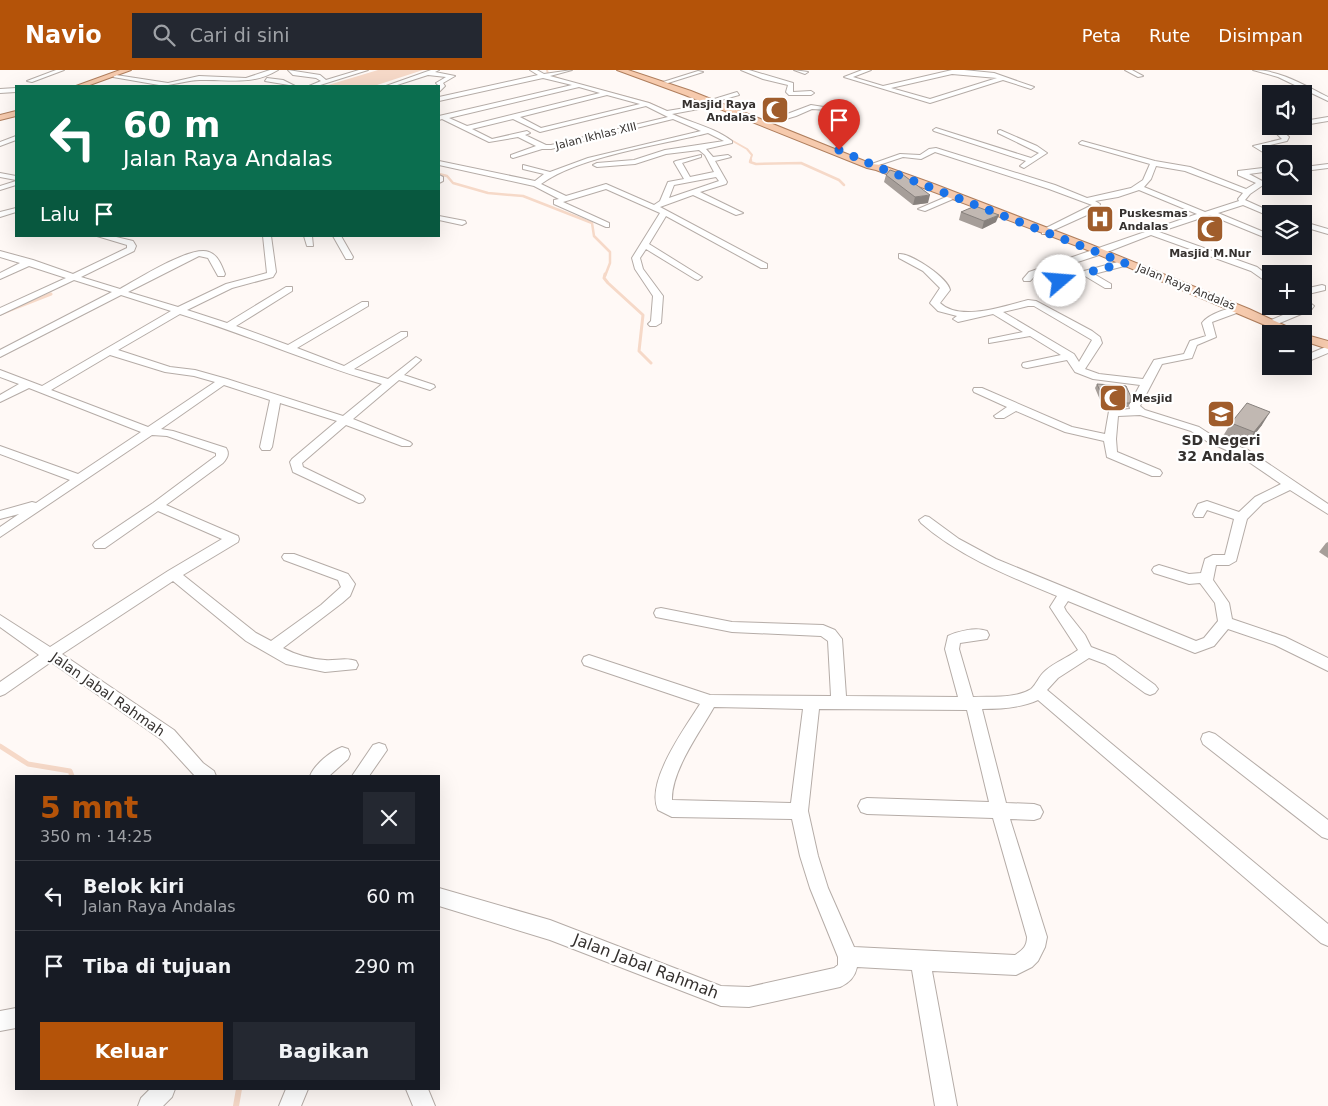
<!DOCTYPE html>
<html lang="id">
<meta charset="utf-8">
<style>
:root{--surface:#171b24;--page:#242831;--text:#f1f3f6;--muted:#9ea1a6;--line:#363941;--accent:#b45309}
body{margin:0;font-family:"DejaVu Sans",sans-serif;background:var(--page);color:var(--text);height:100vh;display:flex;flex-direction:column;font-size:19px;white-space:nowrap}
*{box-sizing:border-box;margin:0}
p{font-size:16px;color:var(--muted)}
.icon{flex:none;width:28px;height:28px;fill:none;stroke:currentColor;stroke-width:2;stroke-linecap:round;stroke-linejoin:round}
.map{position:relative;flex:1;overflow:hidden}
.sheet{position:absolute;left:15px;top:705px;width:425px;height:315px;display:flex;flex-direction:column;background:var(--surface);border-radius:0px;box-shadow:0 5px 20px #0002}
.sheet>*{flex:none}
.guide{position:absolute;left:15px;top:15px;width:425px;height:152px;border-radius:0px;box-shadow:0 5px 20px #0002;background:#0b6e4f;color:#fff;overflow:hidden}
.fabs{position:absolute;left:1262px;top:15px;display:grid;gap:10px}
.fabs a{display:grid;place-items:center;width:50px;height:50px;border-radius:0px;background:var(--surface);box-shadow:0 5px 20px #0002;font-size:25px}
.pin{position:absolute;display:grid;place-items:center;width:42px;height:42px;color:#fff;margin:-51px -21px;border-radius:50% 50% 50% 0;rotate:-45deg;box-shadow:0 0 5px #0007}
.pin .icon{rotate:45deg}
.me{position:absolute;width:55px;margin:-28px;rotate:72deg;stroke-linejoin:round;filter:drop-shadow(0 0 4px #0008)}
.turn{display:flex;align-items:center;gap:18px;height:105px;padding:0 25px;font-size:22px}
.turn .icon{width:65px;height:65px;stroke-width:2.5}
.turn b{display:block;font-size:35px;line-height:42px}
.then{display:flex;align-items:center;height:48px;padding:0 25px;background:#0003;gap:10px;font-size:19px}
.round{display:grid;place-items:center;flex:none;width:52px;height:52px;border-radius:0px;background:var(--page)}
.summary{display:flex;align-items:center;justify-content:space-between;height:85px;padding:0 25px}
h1{font-size:30px;font-weight:800;line-height:38px;color:var(--accent)}
.primary-button{display:flex;gap:10px;margin-top:auto;padding:10px 25px}
.primary-button a{flex:1;height:58px;border-radius:0px;background:var(--accent);color:#fff;font-size:20px;font-weight:800;line-height:58px;text-align:center}
.primary-button a+a{background:var(--page);color:var(--text)}
ul{padding:0;list-style:none}
li{display:flex;align-items:center;gap:15px;height:70px;padding:0 25px;border-top:1px solid var(--line)}
li div{flex:1}
li b{display:block;font-size:19px}
li em{font-style:normal}
header{display:flex;align-items:center;gap:30px;box-sizing:border-box;height:70px;padding:0 25px;background:var(--accent);color:#fff}
header strong{font-size:24px}
nav{display:flex;gap:28px;margin-inline-start:auto;font-size:18px}
.search{width:350px;height:45px;background:var(--page);display:flex;align-items:center;gap:12px;box-sizing:border-box;padding:0 18px;border-radius:0px;color:var(--muted);font-size:19px}
.map>svg:first-child{display:block}
.water{fill:#f6d9c8}
.lines{fill:none;stroke-linecap:round;stroke-linejoin:round}
.stream-far4{stroke:#f6d9c8;stroke-width:2}
.stream-far3{stroke:#f6d9c8;stroke-width:2.5}
.stream-far2{stroke:#f6d9c8;stroke-width:3}
.stream-far1{stroke:#f6d9c8;stroke-width:5}
.stream{stroke:#f6d9c8;stroke-width:6}
.minor-casing{stroke:#b5aca7;stroke-width:2}
.major-casing{stroke:#af7e5d;stroke-width:2}
.minor{fill:#fff;fill-rule:evenodd}
.major{fill:#f6caad;fill-rule:evenodd}
.wall{fill:#a69e99}
.shaded-wall{fill:#87817d}
.building{fill:#c1b8b2;stroke:#87817d}
.route{stroke:#1a73e8;stroke-width:9;stroke-dasharray:0 16.2}
.labels{text-anchor:middle;dominant-baseline:central;stroke-width:4.5;stroke-linejoin:round;paint-order:stroke}
.far-poi-label{font-size:11px;font-weight:bold;fill:#35312f;stroke:#fff;text-anchor:start}
.far-street-label{font-size:11px;fill:#35312f;stroke:#fff}
.poi-label{font-size:14px;font-weight:bold;fill:#35312f;stroke:#fff}
.street-label{font-size:14px;fill:#35312f;stroke:#fff}
.near-street-label{font-size:16px;fill:#35312f;stroke:#fff}
</style>
<header>
<strong>Navio</strong>
<div class="search"><svg class="icon" aria-label="search" viewBox="0 0 24 24"><circle cx="10" cy="10" r="6"/><path d="M15 15l6 6"/></svg>Cari di sini</div>
<nav><a>Peta</a><a>Rute</a><a>Disimpan</a></nav>
</header>
<div class="map">
<svg width="1328" height="1036" viewBox="0 0 1328 1036">
<rect width="100%" height="100%" fill="#fff9f6"/>
<path class="water" d="M378,0H423L374,16H325Z"/>
<g class="lines">
<path class="stream-far4" d="M547,0L548,4L564,11
M581,15L649,33L687,51
M724,66L747,79L752,85L750,91"/>
<path class="stream-far3" d="M751,90L750,92L756,94L801,93L839,110L844,115
M439,104L447,106L453,113L488,123L523,126L592,153L594,166L610,182V193L605,206"/>
<path class="stream-far2" d="M605,204L604,208L608,213L643,245L639,281L651,293
M0,244L51,224"/>
<path class="stream-far1" d="M0,676L28,694L70,701L72,706"/>
<path class="stream" d="M236,1036L239,1019"/>
<g class="minor-casing">
<path id="minor" d="M56,0H64L32,12L27,11Z
M270,0H278C252,16 229,9 200,10C186,10 172,16 157,16L159,15L113,7L116,5L168,13L199,6L246,8Z
M288,0L320,5L326,10L359,0H368L317,16H309L321,11L316,8L293,5Z
M431,0H439L435,2L455,6L443,13L445,16L439,22V16L436,13L446,7L428,5L394,16H386Z
M530,0H537L544,4L572,0L550,6L649,33L667,41L722,32L720,35L672,44C692,53 715,58 732,71V73L706,79L713,87L728,85L731,87L715,91L727,112L726,114L700,122L743,143L736,145L693,125L660,137L767,194V198H761L666,146L649,174L702,207L698,210L695,209L646,179L640,188L643,199L663,226L661,253L656,256H650L648,254L651,251L653,226L635,199L632,188L660,143L606,119L563,132L609,153V157H606L554,134V130L559,129L534,116L439,95V91L535,111L544,104L523,99V95L550,102L588,88L701,61L673,49L551,79H542L513,88L511,87V85L536,76L518,67L489,72L442,49L439,50V46L572,15L543,8L439,31V27L538,5ZM579,17L600,23L467,56L449,48ZM607,25L640,34L541,58L520,47ZM646,36L668,47L551,75H546L525,65L530,63L527,61L492,69L472,59L513,49L540,62ZM708,63L724,71L665,80L634,90L597,93L593,95L597,97L635,94L666,84L699,80L705,85L714,102L690,107L682,93L701,87V85L676,91L674,92L684,109L668,112L660,131L654,135L606,114L566,126L541,114C579,86 661,75 708,63ZM716,107L719,111L669,128L674,115Z
M741,0H749L793,13V22L811,21L814,23L811,25H789L786,22L788,15L763,9Z
M794,0L808,2L805,4Z
M862,0H871L853,7L883,16L952,0H964L994,3L1034,17L1031,19L1003,10L930,33L844,7ZM952,4L997,8L930,29L891,18Z
M1125,0H1132L1143,6L1138,7Z
M1253,0C1280,0 1304,15 1328,27V31L1278,7Z
M698,1L703,2L668,13L663,12Z
M267,8L283,10L295,16L265,11Z
M16,18V22L0,23V19Z
M737,22L739,25L714,32L711,30Z
M811,35L830,38L827,40L812,39L796,46L769,54L766,52Z
M1328,47V51L1304,55V51Z
M1289,56L1280,59L1289,67L1287,71L1262,77L1273,84H1271V87L1253,76L1282,69L1272,59V57Z
M936,58L1031,88L1039,83L998,63V61L1000,60L1037,76L1047,83L1024,98L1020,96L1026,91L934,61L933,60Z
M16,66V70L0,76V72Z
M1082,71L1155,91L1190,97L1246,119L1256,113L1238,105V101L1271,97V101L1249,104L1266,113L1250,124L1245,130L1276,144L1269,146L1243,135L1218,143L1271,165V170L1210,145L1159,162L1257,197L1271,208V215L1251,201L1151,165L1102,184L1035,206L1030,211H1024L1023,209L1029,202L1197,144L1139,120L1118,127L1095,131L1100,134L1098,140L1045,164H1042V160L1092,135L1049,119L935,82L921,89L903,87L870,98L866,96L900,84L920,85L929,79L936,78L1055,115L1087,128L1131,118L1143,110L1150,94L1080,74L1079,73ZM1156,96L1185,101L1243,123L1238,129L1239,131L1205,142L1144,117L1151,109Z
M1328,94V98L1304,101V97Z
M0,103L16,106V110L0,107Z
M439,105L443,107V111L439,113Z
M16,111V115L0,120V116Z
M953,124L960,126L925,141L918,139Z
M16,138V142L0,147V142Z
M439,146L465,151L466,153L462,155L439,150Z
M1304,152L1328,159V164L1304,157Z
M97,166H112L133,171L136,176L134,181L81,207L120,219C138,209 191,175 209,182C218,185 222,196 225,204L224,206H218L208,188L199,186L128,222L178,237L226,214L267,203L263,166H271L276,202L273,207L232,218L187,240L227,253L286,217H292V221L236,256L288,275L362,232H368V236L297,278L344,296L401,262H407V266L354,299L388,309L416,287L421,290L404,305L434,315L435,317L430,320L399,310L353,349L410,372L412,374L410,376H402L346,355L302,393L303,397L363,426L365,429L363,432L359,433L293,402L290,392L292,389L337,351L280,333L272,377L270,380H262L260,377L270,330L224,315L161,359L173,361L226,378C230,384 227,388 223,393L166,435L238,466L239,469L238,472L183,505L256,563L271,571L321,535L341,517L338,510L284,490L282,487L284,484H294L348,504L355,514L350,526L342,533L283,578C296,585 310,589 325,590C335,591 346,587 356,591L358,595L356,599L325,602L286,594L246,571L173,511L62,584L174,660L203,693L214,701L216,706H195L162,670L51,592L5,624L0,626V612L39,585L0,557V545L50,577L168,501L222,469L158,441L105,478H95L93,475L95,472L153,433L216,386V383L167,366L152,365L0,467V457L19,444L0,449V441L32,432L36,433L70,410L0,384V376L78,404L141,362L29,318L0,332V325L19,314L0,307V300L42,316L171,241L121,225L0,287V280L112,222L74,210L0,245V238L66,208L29,196L0,209V203L20,193L0,187V181L33,190L73,204L127,178V175ZM180,244C248,265 313,294 382,314L343,346L227,309L195,300L170,297L118,280ZM110,285L165,302L194,306L215,312L148,357L51,320Z
M304,166H312L313,176H307Z
M333,166H341L353,187L352,189H346Z
M899,184C911,183 948,208 950,220L940,233C960,252 1004,236 1028,230L1036,231L1092,261L1100,267L1102,273L1085,299L1099,304L1143,309L1154,290L1184,284L1190,271L1206,266L1202,253C1208,244 1232,236 1242,237V241L1212,252L1216,267L1197,275L1192,288L1162,294L1140,336L1145,340L1199,357L1216,368L1248,380L1328,434V444L1290,420L1263,433L1247,449L1236,491L1229,495H1216L1213,510L1229,533L1232,549L1285,567L1328,588V601L1275,575L1228,559L1214,576L1195,583L1068,531L1064,537L1066,541L1085,565L1091,577L1115,586L1155,615L1158,619L1155,623L1150,625L1145,623L1105,594L1089,588L1058,608L1047,620L1328,854V876L1321,873L1038,630C1021,638 1001,639 982,639L1006,733L1034,734L1040,736L1043,742L1040,748L1034,750L1010,749L1047,867L1045,877L1038,891L1032,897L1016,905L932,901L957,1036H935L912,900L857,897C855,907 849,913 840,917L749,937L721,936L550,870L439,836V818L550,850L721,916L749,917L834,898L838,895V887L810,818L800,786L792,749L672,747L658,740C645,712 685,658 700,634L584,595L582,591L584,587L589,585L710,625L831,626L828,571L821,566L732,562L661,548L656,547L654,543L656,539L661,538L732,552L823,555L835,560L842,569L846,626L958,627L945,579L948,566C959,561 975,557 987,561L989,565L987,569L960,573L959,579L973,627C991,626 1015,629 1031,619C1036,615 1039,606 1045,601C1055,592 1067,588 1078,580L1050,537L1057,526C1009,506 960,487 921,453L919,450L925,446L929,447L959,469L996,489L1196,571L1204,568L1218,551L1215,533L1200,513L1189,514L1154,503L1152,500L1154,497L1159,495L1189,504L1201,503L1205,489L1213,485H1225L1234,449L1207,440L1203,447H1195L1193,444L1198,434L1207,431L1239,442L1255,427L1281,414L1240,386L1208,372L1191,361L1140,345L1118,346L1116,369L1117,382L1160,400L1162,403L1160,406H1152L1107,387L1104,371L1065,362L1016,341L1004,348H996L994,346L1007,337L974,322L973,320L974,318H982L1072,357L1105,364L1109,341L1130,339L1129,335L1140,315L1093,309L1075,302L1067,290L1027,298L1023,297L1022,295L1023,293L1061,285L1030,266L989,273V269L1023,262L993,244L958,252L953,249L957,246L938,241L930,233L940,218L923,201L899,188ZM1028,236H1034L1092,270L1079,292L1074,284L1003,242ZM714,637L803,639L791,733L672,730C671,701 700,662 714,637ZM819,639L967,640L989,732L867,728L861,730L858,736L861,742L867,744L993,748L1027,867C1027,876 1023,880 1015,885L854,877L828,818L818,786L808,741Z
M1125,190L1128,191V195L1094,204L1111,214V218H1105L1085,206L1065,212L1072,221L1067,224L1064,223L1056,212L1058,208Z
M1322,215L1325,216V220L1304,225V219Z
M1304,228L1314,236L1311,240L1275,255H1269V251L1304,236Z
M1328,276V283L1304,293V286Z
M1209,662L1215,664L1328,750V769L1322,767L1203,674L1201,669L1203,664Z
M379,673L385,675L387,680L369,706H352L373,675Z
M342,677L348,679L350,684L348,689L329,706H310C314,695 331,681 342,677Z
M16,938V958L0,961V941Z
M150,1019H175L172,1027L163,1036H138L141,1028Z
M286,1019H308L301,1036H279Z
M406,1019H428L435,1036H413Z"/>
</g>
<g class="major-casing">
<path id="major" d="M120,0H131L87,16H76Z
M617,0H628L691,21L872,94L881,95L934,114L1092,175L1249,239L1303,264L1328,271V279L1304,271V264H1286L1085,179L876,100L867,98L685,25Z
M16,41V46L0,50V45Z"/>
</g>
<use href="#minor" class="minor"/>
<use href="#major" class="major"/>
</g>
<path class="wall" d="M886,105L928,133L913,135L884,112Z
M961,142L996,152L982,159L959,150Z
M1097,314L1130,333L1128,337H1103L1095,318Z
M1231,353L1262,355L1246,375L1223,366Z
M1328,472V488L1319,482L1326,473Z"/>
<path class="shaded-wall" d="M930,125L928,133L913,135L915,127Z
M999,145L996,152L982,159L984,151Z
M1270,342L1262,355L1246,375L1254,362Z"/>
<path class="building" d="M890,100L902,104L930,125L915,127L886,105Z
M975,136L999,145L984,151L961,142Z
M1097,314L1126,316L1131,327L1130,333H1105Z
M1247,333L1270,342L1254,362L1231,353Z"/>
<g class="lines">
<path class="route" d="M839,80L878,97L1125,193L1062,209L1060,211"/>
</g>
<defs>
<g id="mosque-square" transform="scale(1.4375)"><rect x="-9" y="-9" width="18" height="18" rx="4" fill="#a05d2c" stroke="#fff"/><path d="M3.5-4.9A6 6 0 1 0 3.5 4.9A5 5 0 1 1 3.5-4.9Z" fill="#fff"/></g>
<g id="hospital-square" transform="scale(1.4375)"><rect x="-9" y="-9" width="18" height="18" rx="4" fill="#a05d2c" stroke="#fff"/><path d="M-5-5h3v3.5h4V-5h3V5h-3V1.5h-4V5h-3Z" fill="#fff"/></g>
<g id="school-square" transform="scale(1.4375)"><rect x="-9" y="-9" width="18" height="18" rx="4" fill="#a05d2c" stroke="#fff"/><path d="M0-5L7-2L0 1L-7-2ZM-4 1L0 2.5L4 1V4Q0 6-4 4Z" fill="#fff"/></g>
</defs>
<g fill-rule="evenodd">
<use href="#mosque-square" x="775" y="40"/>
<use href="#hospital-square" x="1100" y="149"/>
<use href="#mosque-square" x="1210" y="159"/>
<use href="#mosque-square" x="1113" y="328"/>
<use href="#school-square" x="1221" y="344"/>
</g>
<g class="labels">
<g class="far-poi-label">
<text x="756" y="34" text-anchor="end">Masjid Raya<tspan x="756" dy="13">Andalas</tspan></text>
<text x="1119" y="143">Puskesmas<tspan x="1119" dy="13">Andalas</tspan></text>
<text x="1210" y="183" text-anchor="middle">Masjid M.Nur</text>
<text x="1132" y="328">Mesjid</text>
</g>
<g class="far-street-label">
<text transform="translate(596 66) rotate(-14)">Jalan Ikhlas XIII</text>
<text transform="translate(1186 217) rotate(22)">Jalan Raya Andalas</text>
</g>
<g class="poi-label">
<text x="1221" y="370">SD Negeri<tspan x="1221" dy="16">32 Andalas</tspan></text>
</g>
<g class="street-label">
<text transform="translate(108 624) rotate(35)">Jalan Jabal Rahmah</text>
</g>
<g class="near-street-label">
<text transform="translate(646 896) rotate(21)">Jalan Jabal Rahmah</text>
</g>
</g>
</svg>
<div class="fabs">
<a><svg class="icon" aria-label="sound" viewBox="0 0 24 24"><path d="M4 9h4l5-4v14l-5-4H4zM17 9q2 3 0 6"/></svg></a>
<a><svg class="icon" aria-label="search" viewBox="0 0 24 24"><circle cx="10" cy="10" r="6"/><path d="M15 15l6 6"/></svg></a>
<a><svg class="icon" aria-label="layers" viewBox="0 0 24 24"><path d="M12 4l9 5-9 5-9-5zM3 14l9 5 9-5"/></svg></a>
<a>+</a>
<a>−</a>
</div>
<div class="pin" style="left:839px;top:80px;background:#d93025"><svg class="icon" aria-label="arrive" viewBox="0 0 24 24"><path d="M6 21V4h12l-3 4 3 4H6"/></svg></div>
<svg class="me" style="left:1060px;top:211px" viewBox="-20 -20 40 40"><circle r="19" fill="#fff"/><path d="M0-13L10 11 0 6-10 11z" fill="#1a73e8"/></svg>
<div class="guide">
<div class="turn"><svg class="icon" aria-label="left" viewBox="0 0 24 24"><path d="M17 20v-9H6M10 6l-5 5 5 5"/></svg><div><b>60 m</b>Jalan Raya Andalas</div></div>
<div class="then">Lalu<svg class="icon" aria-label="arrive" viewBox="0 0 24 24"><path d="M6 21V4h12l-3 4 3 4H6"/></svg></div>
</div>
<section class="sheet">
<div class="summary"><div><h1>5 mnt</h1><p>350 m · 14:25</p></div><a class="round"><svg class="icon" aria-label="close" viewBox="0 0 24 24"><path d="M6 6l12 12M18 6L6 18"/></svg></a></div>
<ul>
<li><svg class="icon" aria-label="left" viewBox="0 0 24 24"><path d="M17 20v-9H6M10 6l-5 5 5 5"/></svg><div><b>Belok kiri</b><p>Jalan Raya Andalas</p></div><em>60 m</em></li>
<li><svg class="icon" aria-label="arrive" viewBox="0 0 24 24"><path d="M6 21V4h12l-3 4 3 4H6"/></svg><div><b>Tiba di tujuan</b></div><em>290 m</em></li>
</ul>
<div class="primary-button"><a>Keluar</a><a>Bagikan</a></div>
</section>
</div>
